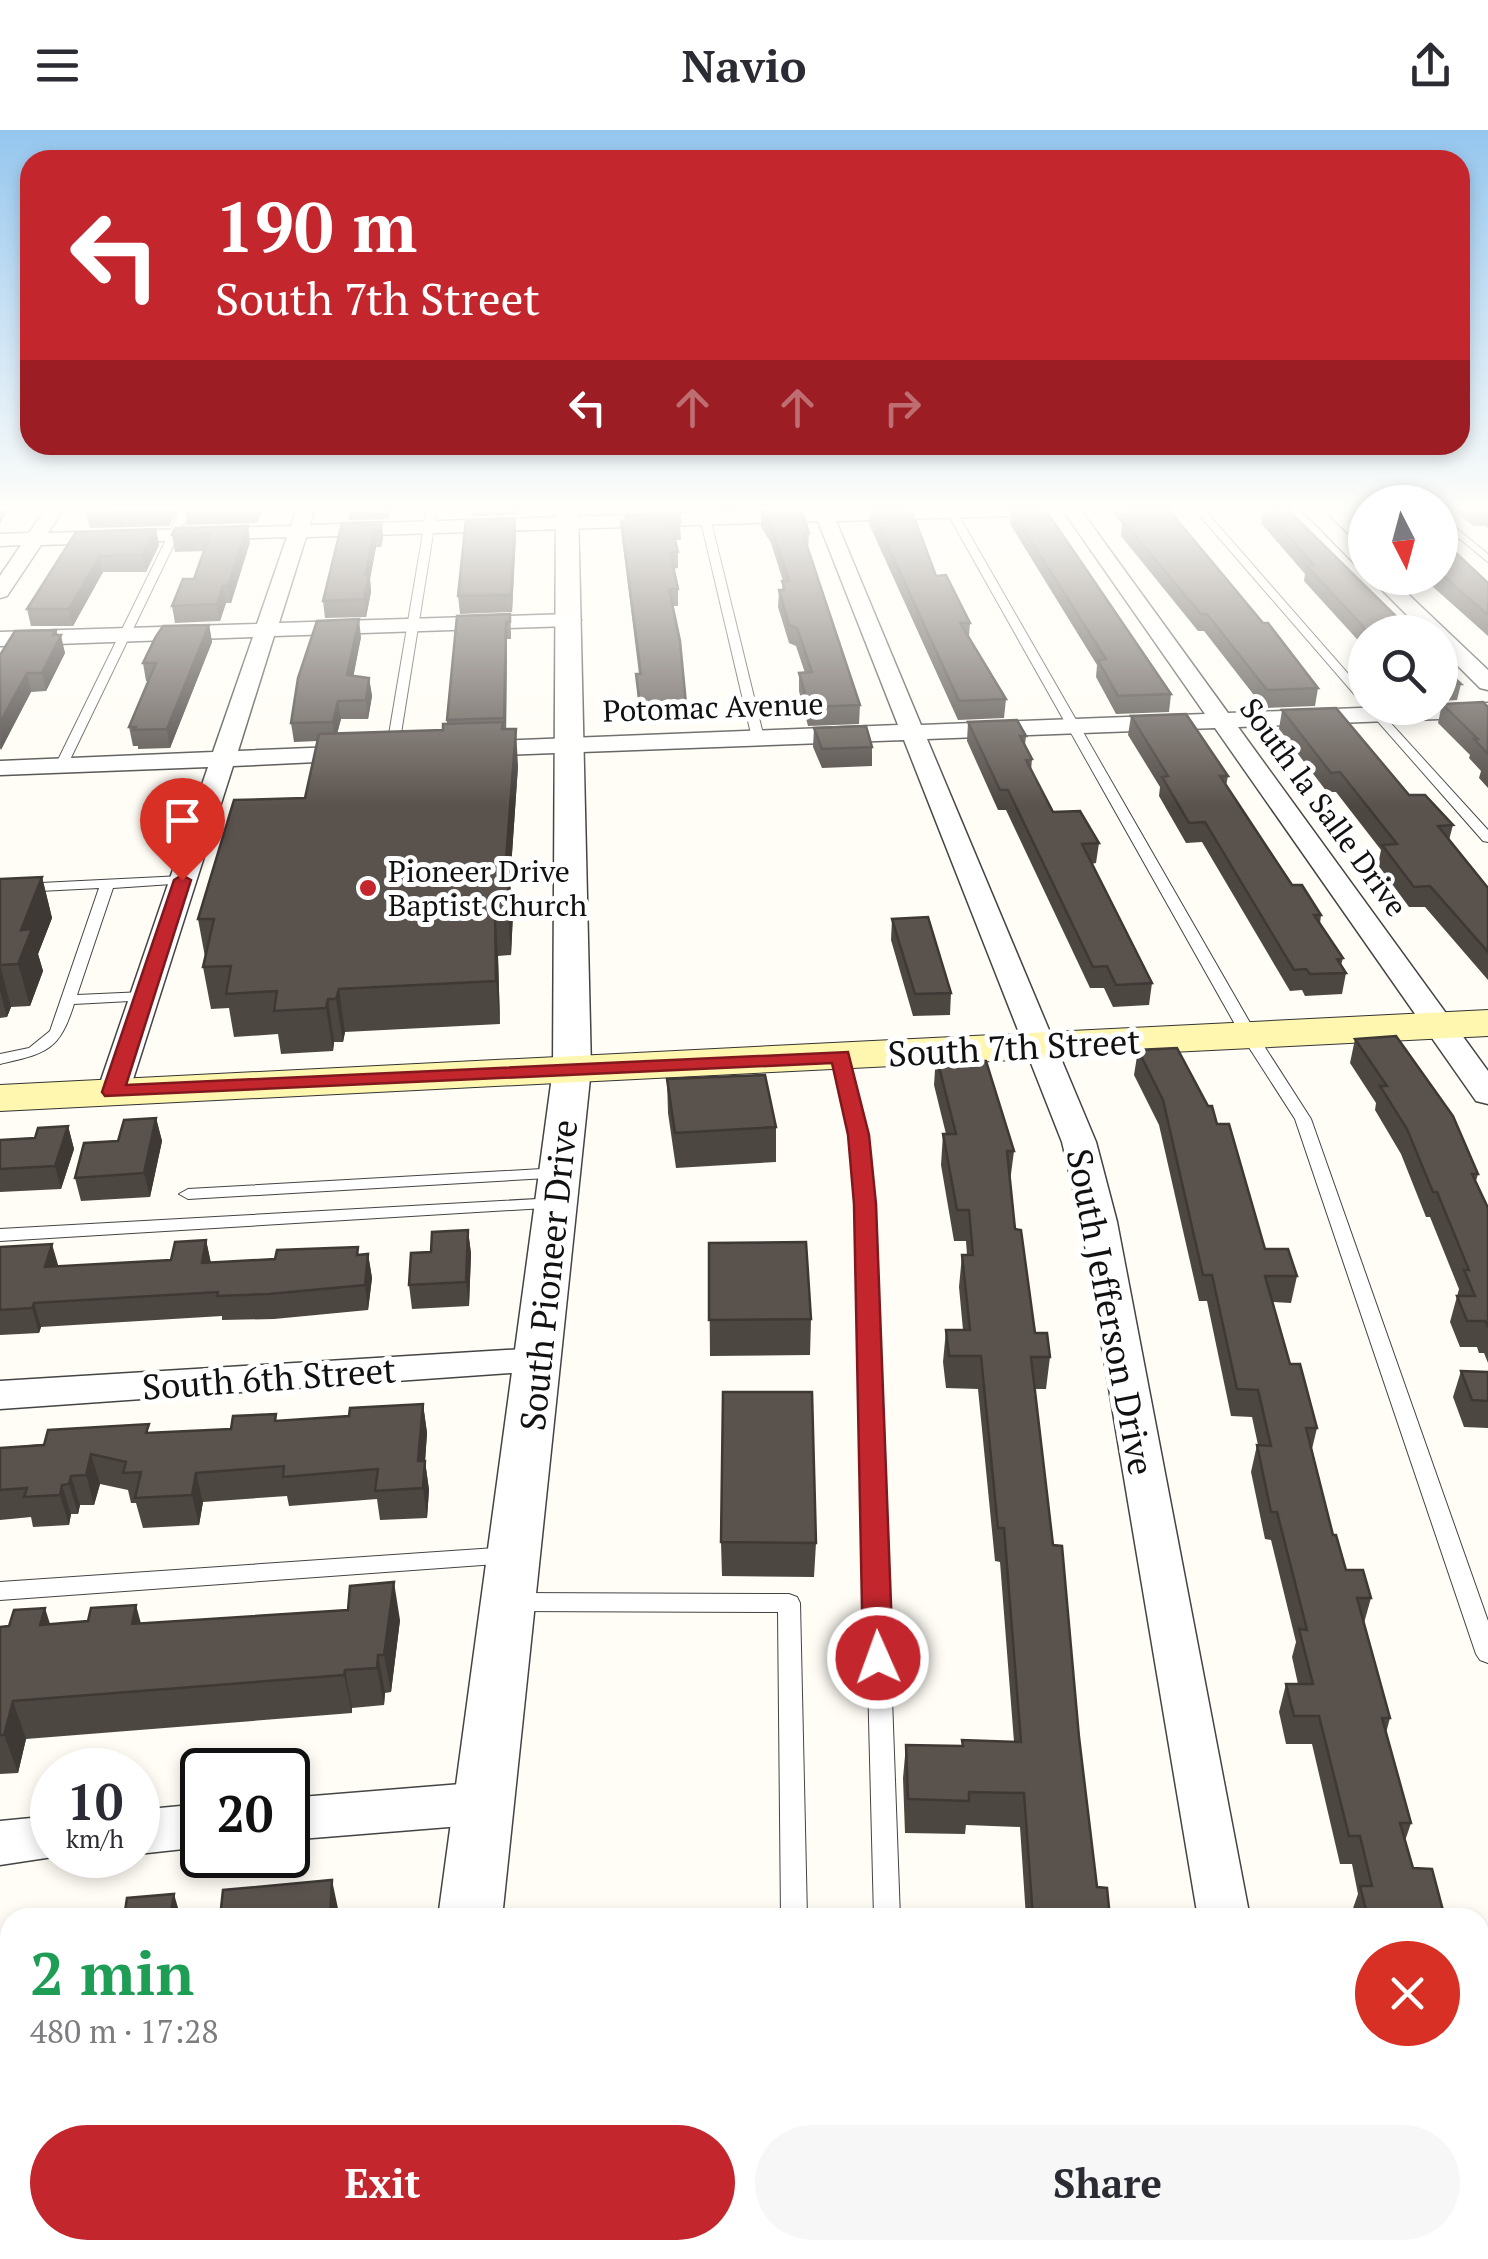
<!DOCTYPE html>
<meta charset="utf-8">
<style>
:root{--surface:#fff;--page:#f7f7f7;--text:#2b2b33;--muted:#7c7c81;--accent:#c4262e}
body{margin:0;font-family:"PT Serif",serif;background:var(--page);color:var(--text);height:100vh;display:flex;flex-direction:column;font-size:38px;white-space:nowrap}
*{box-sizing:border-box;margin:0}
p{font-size:32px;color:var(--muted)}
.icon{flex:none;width:55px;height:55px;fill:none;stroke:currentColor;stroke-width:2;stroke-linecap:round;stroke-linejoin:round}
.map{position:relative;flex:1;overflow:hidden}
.drawer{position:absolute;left:0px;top:1778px;width:1490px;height:352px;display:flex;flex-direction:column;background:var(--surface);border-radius:30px 30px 0 0;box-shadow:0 5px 15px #0003}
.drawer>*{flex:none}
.guide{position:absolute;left:20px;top:20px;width:1450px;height:305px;border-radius:30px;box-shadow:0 5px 15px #0003;background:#c4262e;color:#fff;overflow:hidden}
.needle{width:65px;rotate:174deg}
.buttons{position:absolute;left:1348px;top:355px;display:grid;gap:20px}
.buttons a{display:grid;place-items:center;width:110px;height:110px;border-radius:50%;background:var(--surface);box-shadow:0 5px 15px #0003;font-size:50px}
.speed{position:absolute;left:30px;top:1618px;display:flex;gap:20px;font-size:50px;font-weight:700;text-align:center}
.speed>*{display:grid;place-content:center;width:130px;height:130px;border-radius:50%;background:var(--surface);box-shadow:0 5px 15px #0003;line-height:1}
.speed small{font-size:25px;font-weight:400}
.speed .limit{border:5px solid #111;border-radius:15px;background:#fff;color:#111}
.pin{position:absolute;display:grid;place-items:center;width:85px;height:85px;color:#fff;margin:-102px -42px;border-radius:50% 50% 50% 0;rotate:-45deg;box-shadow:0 0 10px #0007}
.pin .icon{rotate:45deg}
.me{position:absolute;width:110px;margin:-55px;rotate:358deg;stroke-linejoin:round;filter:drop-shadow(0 0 8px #0008)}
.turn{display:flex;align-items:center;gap:35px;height:210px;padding:0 30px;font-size:45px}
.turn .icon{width:130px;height:130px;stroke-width:2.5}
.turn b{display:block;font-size:70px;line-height:85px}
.lanes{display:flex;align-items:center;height:95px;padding:0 30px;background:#0003;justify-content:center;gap:50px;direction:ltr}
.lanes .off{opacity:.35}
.round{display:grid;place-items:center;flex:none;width:105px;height:105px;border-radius:52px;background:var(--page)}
.headline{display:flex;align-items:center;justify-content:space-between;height:170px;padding:0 30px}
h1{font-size:60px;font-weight:600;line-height:75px;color:#1e9e55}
.button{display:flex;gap:20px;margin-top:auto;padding:20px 30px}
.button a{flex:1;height:115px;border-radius:60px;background:var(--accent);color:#fff;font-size:40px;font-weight:600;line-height:115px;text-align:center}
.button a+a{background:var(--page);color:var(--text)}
header{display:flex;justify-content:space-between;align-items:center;height:130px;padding:0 30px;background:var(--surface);font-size:45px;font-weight:600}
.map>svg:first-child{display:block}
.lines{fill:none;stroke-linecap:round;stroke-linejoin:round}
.service-casing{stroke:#444;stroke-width:2}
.minor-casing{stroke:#444;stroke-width:3}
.tertiary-casing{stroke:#444;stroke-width:3}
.secondary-casing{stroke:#333;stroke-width:2}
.service{fill:#fff;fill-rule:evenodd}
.minor{fill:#fff;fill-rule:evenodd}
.tertiary{fill:#fff;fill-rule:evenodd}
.secondary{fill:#fff6b0;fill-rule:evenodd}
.wall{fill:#4d4742}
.shaded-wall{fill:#3f3936}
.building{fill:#5a524d;stroke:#3f3936;stroke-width:2.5}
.route{fill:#c4262e;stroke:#7f191e;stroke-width:2.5}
.poi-dot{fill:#c4262e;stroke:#fff;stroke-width:4}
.labels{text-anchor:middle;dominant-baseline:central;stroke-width:10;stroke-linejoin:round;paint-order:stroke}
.far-street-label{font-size:30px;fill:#111;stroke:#fff}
.far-poi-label{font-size:30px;fill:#111;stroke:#fff;text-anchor:start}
.street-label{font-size:35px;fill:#111;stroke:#fff}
</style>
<header><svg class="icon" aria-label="menu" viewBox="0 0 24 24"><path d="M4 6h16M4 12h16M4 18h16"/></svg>Navio<svg class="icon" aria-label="share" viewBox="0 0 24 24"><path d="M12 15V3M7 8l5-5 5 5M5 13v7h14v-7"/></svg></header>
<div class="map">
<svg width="1488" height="2129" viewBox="0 0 1488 2129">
<rect width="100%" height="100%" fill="#fffdf5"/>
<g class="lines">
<g class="service-casing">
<path id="service" d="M181,379H191L67,636L57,639L55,636Z
M427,379H437L398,622L392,626L386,622Z
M698,379H708L764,608L762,611L752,608Z
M945,379H955L1257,905L1311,989L1488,1491V1533L1480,1530L1476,1524L1295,989L1241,905Z
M1194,379H1204L1365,563V573L1361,572Z
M1440,385L1488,424V432L1440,393Z
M1366,578H1377L1488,700V712L1483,711Z
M182,746L189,750L187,753L113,758L77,865L144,862L152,867L149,870L74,874C59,922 46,923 0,934V924L29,918L50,901L99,758L0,763V755Z
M840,921L848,926L866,1005L874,1074L900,1788H874L856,1074L850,1005L832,926Z
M559,1038L565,1039L568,1043L565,1047L188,1069L179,1064L188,1059Z
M555,1068L561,1069L564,1073L561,1077L0,1111V1099Z
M510,1417L518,1419L521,1425L518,1431L510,1433L0,1470V1452Z
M514,1463L789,1464L797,1467L800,1473L807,1788H781L778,1482L514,1481L506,1478L503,1472L506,1466Z
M10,2016V2046L0,2047V2017Z
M884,2120H914V2129H884Z"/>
</g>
<g class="minor-casing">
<path id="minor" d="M45,379H63L48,403L291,396L295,384L302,379L313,384L310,395L813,379H1052L1043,385L836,391L921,595L1205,584L1062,379H1080L1228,583L1488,573V587L1238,597L1488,941V974L1476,971L1215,598L927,609L1096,1012L1117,1092L1250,1788H1198L1081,1092L1062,1012L904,610L471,626L459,619L471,612L898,595L818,391L306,407L279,493L570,484L581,490L570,496L274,506L238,621L359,616L371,623L359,630L233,636L129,962L125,969H101L97,962L208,637L0,645V631L213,622L253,507L0,516V502L257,494L287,407L41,415L7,466L0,468V446L21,415L0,416V404L29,403Z
M1301,379H1321L1365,422V439L1358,437Z
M1370,448H1391L1488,540V560L1480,558L1440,518V502H1424Z
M539,1218L553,1222L558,1231L553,1240L0,1279V1251Z
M486,1652L504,1658L511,1673L504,1688L486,1694L288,1710V1668Z
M202,1674V1717L138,1724V1680Z
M52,1686V1725H66L0,1735V1691Z
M1253,2120H1313L1315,2129H1255Z"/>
</g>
<g class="tertiary-casing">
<path id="tertiary" d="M556,379H578L591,939L502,1788H438L553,939Z
M389,2120H463L462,2129H388Z"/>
</g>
<g class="secondary-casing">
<path id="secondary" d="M1488,880V906L0,981V955Z"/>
</g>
<use href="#service" class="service"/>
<use href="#minor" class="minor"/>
<use href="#tertiary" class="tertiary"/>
<use href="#secondary" class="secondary"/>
</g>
<path class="wall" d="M179,379L169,396L90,398L86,383Z
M185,379H263L257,393L187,395Z
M348,379H391L388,389L349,390Z
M471,379H518V385L471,386Z
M624,379H676V380L624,381Z
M870,379L936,446L970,493L969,507L1006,569L1004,588L958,590L869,394Z
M1011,379L1171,564L1169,582L1116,584L1096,547L1097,535L1010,394Z
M1110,379H1168L1318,558L1315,576L1264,578L1204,501H1198L1121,406L1122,394Z
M1263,379L1412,502H1365V518L1304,451L1305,444L1261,393Z
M1349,379H1365V394Z
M1452,379H1488V398L1485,396H1473Z
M761,381L809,403L808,419L860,575L859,594L808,596L799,561V543H805L796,516L789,513L778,477L779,460H782L783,451L771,413L761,397Z
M621,391L680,393L681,410H675L678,422V438L673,439L678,459V476H673L686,574L687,593L640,594L636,544H639L622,407Z
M382,392L383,408L381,417H376L370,449L371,462L366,487L325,488L323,471L342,393Z
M175,398L250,412L231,473H226L220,491L175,493L172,476L194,449L204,421L175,422L172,405Z
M156,399L159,415L146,442H103L73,496H31L27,479L76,402Z
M516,404L512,482L460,484L458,466Z
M1440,408L1488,453V506L1423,448H1440Z
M510,484L511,502V509H507L506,599L518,636L510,753L513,783L511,825L498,826L500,894L345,902L343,912H334L333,921L281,924L278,904L234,907L229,878L211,879L203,837L205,827L198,789L305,668L318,611L294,612L291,593L361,507L353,546L369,548L372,566L368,589H341L337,604L443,600L447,594V590Z
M209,495L212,512L170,618L138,619V616H133L129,597L148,551H146L143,533Z
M56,500L65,523L46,561L31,562L0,620V525Z
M1440,530L1452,542V545L1461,554L1457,570L1440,571Z
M1442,574L1488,577V658L1479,648L1481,641L1469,628L1470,625L1438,593Z
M1282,580L1453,695L1449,710L1488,758V850L1425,777H1409L1378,735L1381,720L1336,662H1327L1279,599Z
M1131,586L1228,646L1226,656L1292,755L1321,785L1320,794L1343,828L1341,835L1346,843L1342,864L1305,866L1302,860L1290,861L1202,712L1186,713L1159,666L1160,657L1128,605Z
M968,592L1026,606L1025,615L1032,629L1031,641L1053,682L1099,713L1096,733L1092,734L1152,853L1149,875L1113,877L1104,858H1090L1006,680H998L967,611Z
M814,598L872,617V636L822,638L813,617Z
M42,747L52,788L38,824L43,841L30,876L11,877L7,887L0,888V749Z
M892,789L951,863L950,885L913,886L891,810Z
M1355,909L1478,1044L1476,1051L1488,1078V1233L1484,1223H1479L1477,1217H1460L1450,1192L1459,1159L1430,1087H1426L1401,1024L1375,980L1376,973L1350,933Z
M1138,920L1217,994L1265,1119L1297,1146L1291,1173L1273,1172L1290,1234L1317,1298L1312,1319L1333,1405L1346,1440L1371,1468L1364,1493L1390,1588L1386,1603L1411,1693L1405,1711L1413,1738L1445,1788H1352L1351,1784L1358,1764L1352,1734H1340L1312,1614H1286L1279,1582L1286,1554H1298L1292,1527L1296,1512L1271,1410L1265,1409L1251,1342L1257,1315H1258L1252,1287L1231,1286L1207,1171H1199L1159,995L1134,945Z
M936,925L1014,1021L1010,1052L1015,1099L1035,1203L1050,1227L1046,1259H1035L1053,1415L1097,1757L1110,1788H1026L1020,1697L966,1695L965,1704L905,1703L903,1648L906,1615L962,1616V1610L1014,1612L1000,1432L995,1431L978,1259L946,1258L943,1232L946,1200H963L959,1157L962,1125H967L966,1111H954L941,1035L943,1004H946L934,955Z
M667,949L776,997V1032L676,1038L668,983Z
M156,988L162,1011L150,1067L81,1071L75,1048L118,1011Z
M68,996L74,1019L61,1059L0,1062V1010L35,1008Z
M468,1100L471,1124L469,1176L412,1179L409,1155L431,1122Z
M206,1110L211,1133L368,1124L372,1148L368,1180L274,1189L222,1190V1186L41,1197L39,1203L0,1205V1117L58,1136L171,1130Z
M709,1113L811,1189L810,1225L710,1226Z
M1461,1241L1488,1242V1298L1464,1297L1453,1267Z
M423,1274L427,1303L425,1331L429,1360L427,1388L380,1390L377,1369L289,1376L287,1366L203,1372L199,1395L143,1398L136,1373H131L128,1360L100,1354L94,1375H80L78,1384H71L69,1395L33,1397L31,1387L0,1390V1318L151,1303L231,1299L278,1291L349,1286Z
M721,1412L816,1413L814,1447L722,1446Z
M400,1490L391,1562L385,1563L384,1575L352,1578V1583L26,1609L18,1643L0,1644V1497L50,1494Z
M1480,1800H1488V1874H1480Z
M583,2120H829L830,2129H584Z
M1064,2120H1156L1158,2129L1065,2128Z
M1443,2120H1480L1488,2129H1445Z"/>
<path class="shaded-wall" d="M0,379H10L0,393Z
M167,379H179L169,396L166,381Z
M255,379H263L257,393Z
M515,388L516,404L512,482L511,465Z
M382,392L383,408L381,417L379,401Z
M248,396L250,412L231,473L228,456Z
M156,399L159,415L146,442L142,425Z
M374,401L376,417L370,449L371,462L366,487L364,469L365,445Z
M100,426L103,442L73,496L69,479Z
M223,456L226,473L220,491L217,474Z
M359,489L361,507L350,564L347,545Z
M506,492L507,509L506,607L504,588Z
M209,495L212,512L170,618L167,599Z
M56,500L59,510L61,505L65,523L46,561L42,543L53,505Z
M27,543L31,562L1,620L0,593Z
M369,548L372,566L368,589L366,570Z
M338,571L341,589L335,611L333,592Z
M516,599L518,636L510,753L513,783L511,825L505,743Z
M42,747L52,788L38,824L43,841L30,876L18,834L21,800Z
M495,784L498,826L500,894L496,851Z
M0,835L11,877L7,887L0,861Z
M339,859L345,902L343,912L336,869Z
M328,869L334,912L333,921L326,878Z
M156,988L162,1011L150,1067L144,1043Z
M68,996L74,1019L61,1059L55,1036Z
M468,1100L471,1124L469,1176L466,1152Z
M206,1110L211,1134L202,1133Z
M52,1114L59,1138L45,1137Z
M368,1124L372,1148L368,1180L365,1155Z
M34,1173L41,1197L39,1203L32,1178Z
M423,1274L427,1303L423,1361L418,1331Z
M91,1324L100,1354L94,1375L86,1345Z
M425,1331L429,1360L427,1388L423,1358Z
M196,1343L203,1372L199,1395L192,1365Z
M71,1346L80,1375L78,1384L69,1354Z
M62,1355L71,1384L69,1395L60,1365Z
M394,1452L400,1490L391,1562L384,1525Z
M136,1475L146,1512L132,1494Z
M45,1478L57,1516L40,1495Z
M378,1525L385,1563L384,1575L377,1538Z
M345,1540L352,1578V1583L344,1545Z
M13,1571L26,1609L18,1643L4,1605Z
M332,1750L340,1788H330Z
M174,1764L181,1788H170Z
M23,2120H27L31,2129H20Z"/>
<path class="building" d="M89,379H167L166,381L86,383Z
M185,379H232L185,380Z
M801,379L809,403L803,404L860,575L809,577L799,543L812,542L797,498L789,495L779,460H785L782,451H789L771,396L761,381Z
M871,379H911L936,446L946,445L970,493H960L1006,569L959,571Z
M1011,379H1045L1171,564L1118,566L1098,530L1106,529Z
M1124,379H1168L1263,493H1268L1318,558L1267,560L1207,484H1201L1122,390H1133Z
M1264,379H1287L1412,502H1368L1307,436L1314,435Z
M679,383L680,393L671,394L678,422H670L678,459H669L680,511L686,574L640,576L636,544H641L621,391H626V385Z
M515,388L511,465L458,466L466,390Z
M382,392L379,401H374L365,445H369L364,469L323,471L342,393Z
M248,396L228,456H223L217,474L172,476L183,449H194L210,404L172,405L175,398Z
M156,399L142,425L100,426L69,479H27L76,402Z
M1440,408L1488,453V485L1440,443Z
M510,484V492H506L504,588L447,590L457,486Z
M359,489L347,545L369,548L366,570L338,571L333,592L291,593L298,548L317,491Z
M209,495L167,599L134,600L136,597H129L156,533H143L155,508L163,496Z
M56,500L53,505H61L42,543H27L0,593V525L15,501Z
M1440,530L1452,542H1448L1461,554H1440Z
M1483,572L1488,577V624L1474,609H1478L1442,574Z
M1336,578L1409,665H1425L1453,695L1438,696L1488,758V822L1430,756L1414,757L1382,715L1397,714L1340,642L1331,643L1282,580Z
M1186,584L1228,646H1220L1292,755H1302L1321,785H1314L1343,828L1337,829L1346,843L1310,844L1306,839L1294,840L1205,692L1189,693L1162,647L1168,646L1131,586Z
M1017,590L1026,606H1020L1032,629L1026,630L1053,682L1080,681L1099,713L1082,714L1152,853L1116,855L1107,836L1093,837L1008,660H1000L968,592Z
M503,592L502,599H516L505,743H509L508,784H495L496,851L339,859L336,869H328L326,878L274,881L277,861L226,864L231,836L203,837L214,789H198L234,670L305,668L319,604L443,600V594Z
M866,596L872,617L822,619L814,598Z
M42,747L21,800L32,799L18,834L0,835V749Z
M928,787L951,863L915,864L892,789Z
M1396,906L1453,986L1478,1044H1472L1488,1078V1197L1485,1191H1467L1457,1166H1475L1464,1140H1469L1437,1062H1433L1407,999L1380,956H1387L1355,909Z
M1177,918L1208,976H1212L1217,994H1229L1265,1119H1288L1297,1146H1265L1290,1234H1300L1317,1298H1306L1333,1405H1336L1346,1440H1363L1371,1468H1357L1390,1588H1382L1411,1693H1400L1413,1738L1432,1739L1445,1788H1368L1360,1756H1372L1360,1706H1349L1319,1586H1294L1286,1554H1313L1299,1499L1307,1500L1277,1382H1271L1257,1315L1271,1316L1258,1260L1237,1259L1212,1145H1203L1163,970L1138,920Z
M975,924L978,931H986L1014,1021H1007L1015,1099L1021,1100L1035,1203H1047L1050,1227H1031L1053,1415L1062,1416L1079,1607L1097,1757L1107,1758L1110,1788H1033L1024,1663L969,1662V1671L908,1669L906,1615L963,1616L962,1610L1021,1612L1004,1398H998L981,1226H949L946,1200H970L962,1125H973L969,1080H957L943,1004H956L936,925Z
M765,945L776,997L675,1003L667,949Z
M156,988L144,1043L75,1048L84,1013L118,1011L124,990Z
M68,996L55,1036L0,1039V1010L35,1008L38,998Z
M468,1100L466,1152L409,1155L411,1123L431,1122L432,1102Z
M206,1110L202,1133L275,1129L277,1120L358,1117L357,1125L368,1124L365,1155L269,1164L217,1166L218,1162L34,1173L32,1178L0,1180V1117L52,1114L45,1137L171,1130L175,1112Z
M806,1112L811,1189L709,1190V1113Z
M1461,1241L1488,1242V1271L1472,1270Z
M723,1262H812L816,1413L721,1412Z
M423,1274L418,1331H425L423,1358L375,1361L378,1339L283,1347L284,1336L196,1343L192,1365L135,1368L141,1342L123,1343L126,1332L91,1324L86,1345L71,1346L69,1354L62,1355L60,1365L24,1367L27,1358L0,1360V1318L44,1315L48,1300L149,1294L146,1303L231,1299L233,1286L276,1284L275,1291L349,1286L350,1278Z
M394,1452L384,1525H378L377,1538L345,1540L344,1545L13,1571L4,1605H0V1497L9,1496L14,1480L45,1478L40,1495L88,1491L91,1478L136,1475L132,1494L348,1480L350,1456Z
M332,1750L330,1788H220L223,1760Z
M174,1764L170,1788H124L127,1768Z
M1480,1800H1488V1846H1480Z
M1480,1919L1488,1946V2129H1464L1462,2120H1480Z
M10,2115V2120H23L20,2129H0V2116Z
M595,2120H829L830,2129H619V2125L595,2126Z
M1074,2120H1156L1158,2129H1041V2127L1075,2129Z
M278,2124L277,2129H231Z"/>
<linearGradient id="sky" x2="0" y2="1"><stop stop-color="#95c6ee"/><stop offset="0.56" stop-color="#fffefa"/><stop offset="1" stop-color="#fffefa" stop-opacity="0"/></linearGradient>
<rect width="1488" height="677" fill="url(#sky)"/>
<path class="route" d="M182,745L191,750L126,955L848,922L869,1005L876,1074L893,1528L889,1536L878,1540L867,1536L863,1528L854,1074L848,1005L832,933L105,966L102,962L174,750Z"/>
<circle class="poi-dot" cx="368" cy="758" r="10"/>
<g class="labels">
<g class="far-street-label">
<text transform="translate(713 577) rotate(-2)">Potomac Avenue</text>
<text transform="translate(1324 677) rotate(54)">South la Salle Drive</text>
</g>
<g class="far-poi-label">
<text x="388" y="741">Pioneer Drive<tspan x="388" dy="34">Baptist Church</tspan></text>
</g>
<g class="street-label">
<text transform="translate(1014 917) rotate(-3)">South 7th Street</text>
<text transform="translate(548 1145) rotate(-84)">South Pioneer Drive</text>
<text transform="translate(1111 1182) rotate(79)">South Jefferson Drive</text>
<text transform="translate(269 1248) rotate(-4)">South 6th Street</text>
</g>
</g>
</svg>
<div class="buttons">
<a><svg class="needle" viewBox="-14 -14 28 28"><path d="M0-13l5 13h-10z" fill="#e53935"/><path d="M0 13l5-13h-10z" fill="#7c7c81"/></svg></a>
<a><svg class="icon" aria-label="search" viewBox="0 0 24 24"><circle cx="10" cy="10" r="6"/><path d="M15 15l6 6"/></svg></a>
</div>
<div class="speed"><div>10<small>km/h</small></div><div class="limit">20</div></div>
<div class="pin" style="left:182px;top:750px;background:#d93025"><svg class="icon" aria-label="arrive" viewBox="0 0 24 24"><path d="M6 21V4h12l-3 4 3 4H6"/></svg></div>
<svg class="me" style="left:878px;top:1528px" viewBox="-20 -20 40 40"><circle r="17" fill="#c4262e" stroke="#fff" stroke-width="3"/><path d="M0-11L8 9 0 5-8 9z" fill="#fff"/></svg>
<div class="guide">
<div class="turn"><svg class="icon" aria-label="left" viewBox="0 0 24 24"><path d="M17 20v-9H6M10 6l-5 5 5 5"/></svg><div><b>190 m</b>South 7th Street</div></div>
<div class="lanes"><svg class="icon" aria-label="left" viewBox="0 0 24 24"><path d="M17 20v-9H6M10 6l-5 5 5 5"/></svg><svg class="icon off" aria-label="ahead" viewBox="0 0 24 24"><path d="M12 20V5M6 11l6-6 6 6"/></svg><svg class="icon off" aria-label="ahead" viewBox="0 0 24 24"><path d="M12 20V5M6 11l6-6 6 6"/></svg><svg class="icon off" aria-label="right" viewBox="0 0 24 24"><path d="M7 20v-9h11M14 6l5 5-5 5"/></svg></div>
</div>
<section class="drawer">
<div class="headline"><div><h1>2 min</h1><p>480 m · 17:28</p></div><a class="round" style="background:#d93025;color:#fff"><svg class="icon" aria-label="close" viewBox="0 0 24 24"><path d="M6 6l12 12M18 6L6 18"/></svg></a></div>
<div class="button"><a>Exit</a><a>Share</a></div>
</section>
</div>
